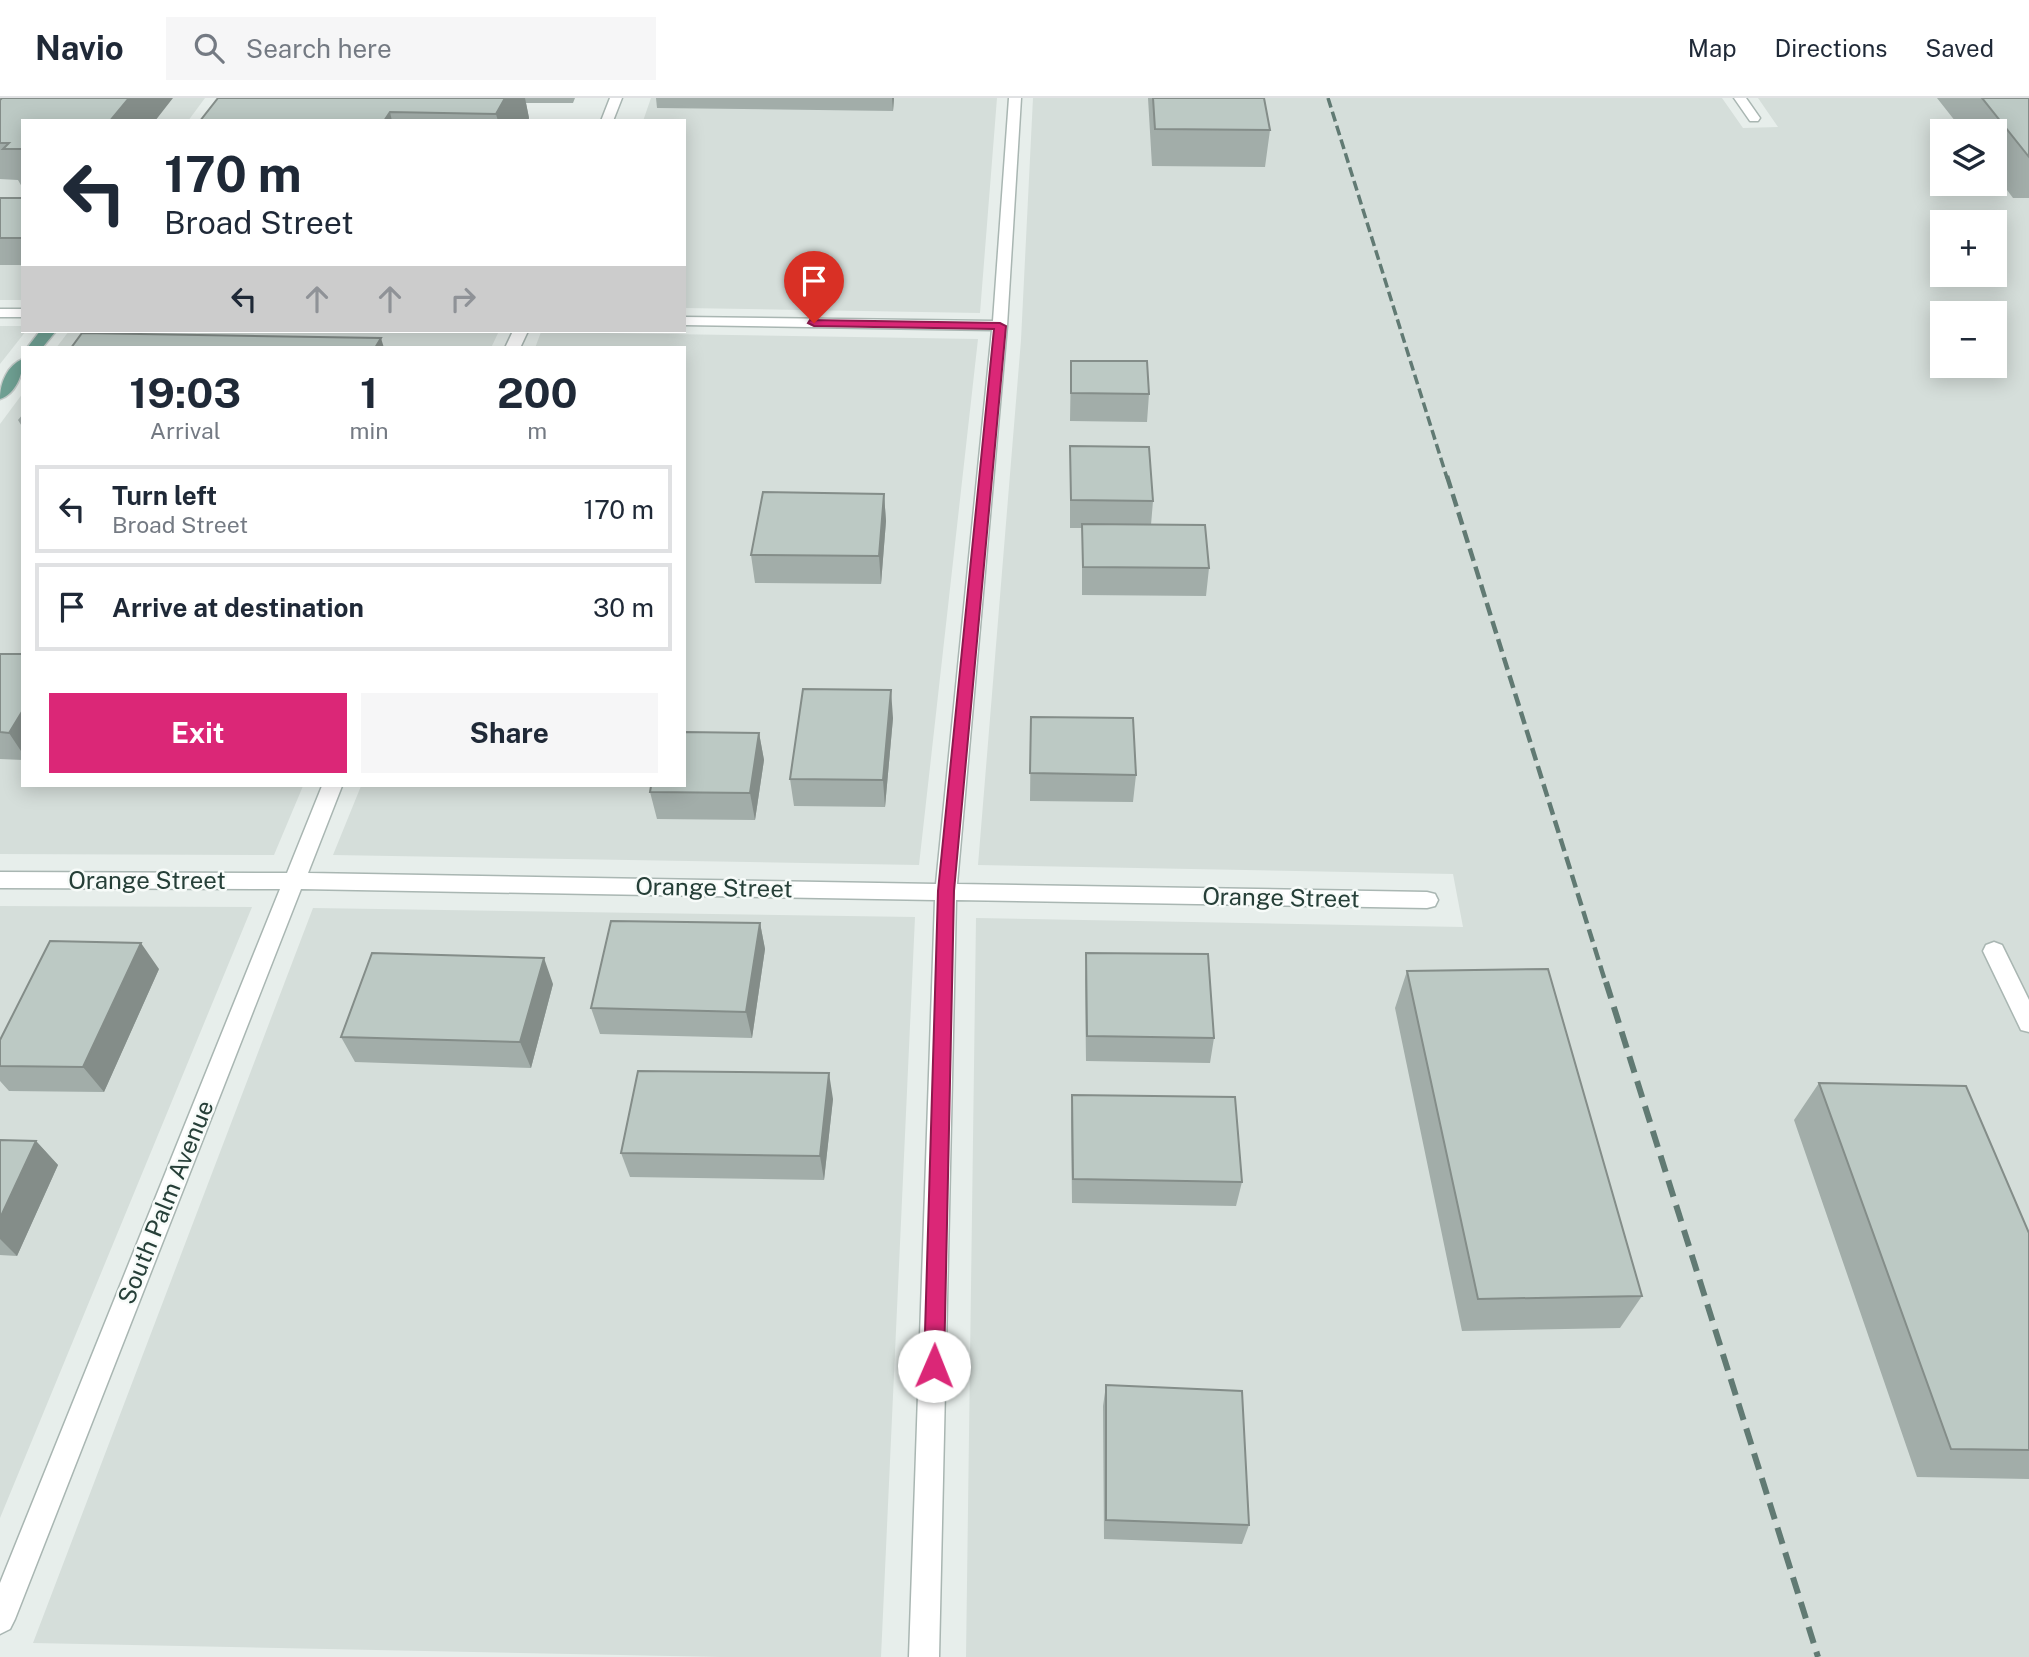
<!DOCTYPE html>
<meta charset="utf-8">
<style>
:root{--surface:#fff;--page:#f6f6f7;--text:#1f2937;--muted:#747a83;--line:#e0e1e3;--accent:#db2777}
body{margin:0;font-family:"Public Sans",sans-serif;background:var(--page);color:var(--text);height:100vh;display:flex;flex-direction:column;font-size:26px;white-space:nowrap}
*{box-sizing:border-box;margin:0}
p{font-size:23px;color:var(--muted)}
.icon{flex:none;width:38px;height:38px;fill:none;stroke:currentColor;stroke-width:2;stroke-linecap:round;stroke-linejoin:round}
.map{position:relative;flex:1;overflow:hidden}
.drawer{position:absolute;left:21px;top:248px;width:665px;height:441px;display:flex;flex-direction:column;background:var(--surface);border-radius:0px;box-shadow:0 4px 18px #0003}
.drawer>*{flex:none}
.top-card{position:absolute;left:21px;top:21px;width:665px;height:214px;border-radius:0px;box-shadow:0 4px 18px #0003;background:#fff;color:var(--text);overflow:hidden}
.controls{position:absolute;left:1930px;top:21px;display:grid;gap:14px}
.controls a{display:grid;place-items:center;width:77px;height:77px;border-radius:0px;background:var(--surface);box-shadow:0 4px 18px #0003;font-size:35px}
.pin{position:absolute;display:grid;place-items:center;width:60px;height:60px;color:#fff;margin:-72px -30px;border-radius:50% 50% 50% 0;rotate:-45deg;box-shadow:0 0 7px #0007}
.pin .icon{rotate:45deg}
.me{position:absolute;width:77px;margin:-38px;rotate:1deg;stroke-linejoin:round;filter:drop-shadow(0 0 5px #0008)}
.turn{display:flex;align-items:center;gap:24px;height:147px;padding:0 28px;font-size:32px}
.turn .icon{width:91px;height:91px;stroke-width:2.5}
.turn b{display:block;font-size:49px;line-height:60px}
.lanes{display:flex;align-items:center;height:66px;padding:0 28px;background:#0003;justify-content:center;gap:35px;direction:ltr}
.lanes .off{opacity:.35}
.eta{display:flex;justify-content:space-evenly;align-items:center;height:119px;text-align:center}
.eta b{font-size:42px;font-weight:700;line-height:49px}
.cta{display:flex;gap:14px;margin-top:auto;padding:14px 28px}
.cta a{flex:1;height:80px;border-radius:0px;background:var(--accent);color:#fff;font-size:28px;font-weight:700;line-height:80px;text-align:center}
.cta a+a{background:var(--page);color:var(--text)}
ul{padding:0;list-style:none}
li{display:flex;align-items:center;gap:21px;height:88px;margin:0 14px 10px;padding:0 14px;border:4px solid var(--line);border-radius:0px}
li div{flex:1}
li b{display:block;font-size:26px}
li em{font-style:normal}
header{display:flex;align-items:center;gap:42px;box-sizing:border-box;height:98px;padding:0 35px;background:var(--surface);border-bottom:2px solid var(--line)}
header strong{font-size:33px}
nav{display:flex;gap:38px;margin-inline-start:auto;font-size:24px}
.search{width:490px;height:63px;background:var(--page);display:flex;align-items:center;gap:18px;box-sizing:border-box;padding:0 24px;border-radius:0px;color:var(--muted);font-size:26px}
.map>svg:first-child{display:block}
.built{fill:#d5deda;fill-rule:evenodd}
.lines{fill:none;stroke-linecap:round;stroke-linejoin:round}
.minor-casing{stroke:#a9b6b2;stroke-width:3}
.major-casing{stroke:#c2c9c7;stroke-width:3}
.minor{fill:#fff;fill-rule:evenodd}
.major{fill:#6fa093;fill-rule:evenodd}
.rail-far2{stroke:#617a73;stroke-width:3.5;stroke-dasharray:10 4.5;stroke-linecap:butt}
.rail-far1{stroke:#617a73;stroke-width:4.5;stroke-dasharray:13 6;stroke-linecap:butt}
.rail{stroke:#617a73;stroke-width:6;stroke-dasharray:17 9;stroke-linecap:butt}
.wall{fill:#a2ada9}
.shaded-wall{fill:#848d89}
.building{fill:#bcc9c4;stroke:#848d89;stroke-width:2}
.route{fill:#db2777;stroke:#8e194d;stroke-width:2}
.labels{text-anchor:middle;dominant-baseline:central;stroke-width:5;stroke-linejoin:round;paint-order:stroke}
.street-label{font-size:24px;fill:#263f38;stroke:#f7fbf9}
</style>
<header>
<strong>Navio</strong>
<div class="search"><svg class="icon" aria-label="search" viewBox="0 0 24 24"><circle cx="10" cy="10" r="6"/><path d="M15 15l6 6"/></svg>Search here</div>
<nav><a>Map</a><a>Directions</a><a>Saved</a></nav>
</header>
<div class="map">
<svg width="2029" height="1559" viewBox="0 0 2029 1559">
<rect width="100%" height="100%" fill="#e7eeeb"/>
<path class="built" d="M0,0H205L188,23H23V202H0Z
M651,0H997L980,215L684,210V23H643Z
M1033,0H1722L1743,30L1778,29L1758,0H2029V1559H966L976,820L1463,829L1453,776L978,767L1021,242ZM1942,33H1995V86H1942ZM1942,124H1995V177H1942ZM1942,215H1995V268H1942Z
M0,228H23V233H26L0,266Z
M69,233H499L491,250H56Z
M541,234L978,241L919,767L333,757L361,688H684V250H535Z
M23,295V688H303L274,757L0,756V326Z
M0,808L252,809L0,1420Z
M313,810L915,819L881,1559H720L33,1545Z"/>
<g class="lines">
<g class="minor-casing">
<path id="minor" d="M610,0H622L613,23H601Z
M1009,0H1021L1007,228L957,786L1427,794L1435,796L1438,802L1435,808L1427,810L956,802L939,1559H909L935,802L301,791L15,1521L10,1531L0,1536V1485L280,791L0,790V774L287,775L322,688H342L308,775L936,786L992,232L684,227V219L993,223Z
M1734,0H1746L1760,20L1758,23H1750Z
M0,211H23V219H0Z
M513,233H528L520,250H505Z
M1994,844L2002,847L2029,902V934L2021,932L1983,853L1986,847Z"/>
</g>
<g class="major-casing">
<path id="major" d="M40,233H56L42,250H27Z
M23,261C23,276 16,296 0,301C0,286 7,267 23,261Z"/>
</g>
<use href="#minor" class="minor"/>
<use href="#major" class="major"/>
<path class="rail-far2" d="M1328,0L1447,380"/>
<path class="rail-far1" d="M1447,378L1606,886"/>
<path class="rail" d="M1606,884L1818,1559"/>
</g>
<path class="wall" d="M218,0H575L573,5H526L529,20L528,23H200Z
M656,0H894L893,13L657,10Z
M1148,0H1264L1270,32L1265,69L1152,68Z
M1937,0H2029V100H2013L1995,76V33H1963Z
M0,2L23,23V89H22L18,82L0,81Z
M0,100H23V167H0Z
M1071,263L1149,296L1147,324L1070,323Z
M23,316V330L18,322Z
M1070,348L1153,403L1151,427L1209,470L1206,498L1082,497V430H1070Z
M884,396L886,423L881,486L755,485L751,457Z
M0,556H23V662L0,661Z
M1031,619L1136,677L1133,704L1030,703Z
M893,620L885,709L794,708L790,681Z
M759,635L764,662L755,722L657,721L650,694Z
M760,825L765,851L752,940L600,936L591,910Z
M1086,855L1214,940L1210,965L1086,963L1085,881Z
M159,871L104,994L9,993L0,983V968Z
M1407,873L1642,1198L1620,1230L1462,1233L1395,910Z
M553,886L531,970L355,964L341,939Z
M1819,985L2029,1135V1381L1917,1379L1794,1022Z
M1072,997L1242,1084L1236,1108L1072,1105L1071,1022Z
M833,1001L824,1082L630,1079L621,1055Z
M0,1042L36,1043L58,1067L17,1158L0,1157Z
M1106,1287L1249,1427L1242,1446L1104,1441L1103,1308Z"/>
<path class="shaded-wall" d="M129,0H173L155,23H110Z
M505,0H525L529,20L528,23H498L496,16Z
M892,0H894L893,13Z
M390,14L392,23H384Z
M381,240L384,250H375Z
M884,396L886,423L881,486L879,458Z
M891,592L893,620L885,709L883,682Z
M23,612V656L9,635Z
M759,635L764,662L755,722L750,695Z
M760,825L765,851L752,940L746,914Z
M141,845L159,871L104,994L83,969Z
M544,860L553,886L531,970L520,944Z
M829,975L833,1001L824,1082L820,1058Z
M36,1043L58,1067L17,1158L0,1141V1120Z"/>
<path class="building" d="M2,0H129L110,23H23V51H3L9,45H0V2Z
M218,0H505L496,16L390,14L384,23H200Z
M1153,0H1264L1270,32L1155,31Z
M1982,0H2029V59Z
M0,100H23V140H0Z
M82,235L381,240L375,250H71Z
M1071,263H1147L1149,296L1071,295Z
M1070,348L1149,349L1153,403L1071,402Z
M763,394L884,396L879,458L751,457Z
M1082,426L1205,427L1209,470L1083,469Z
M0,556H23V612L9,635L0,634Z
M803,591L891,592L883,682L790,681Z
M1031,619L1133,620L1136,677L1030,675Z
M684,634L759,635L750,695L650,694L651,688H684Z
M611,823L760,825L746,914L591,910Z
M50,843L141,845L83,969L0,968V942Z
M372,855L544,860L520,944L341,939Z
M1086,855L1208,856L1214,940L1087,938Z
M1548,871L1642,1198L1478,1201L1407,873Z
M638,973L829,975L820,1058L621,1055Z
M1819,985L1966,988L2029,1135V1352L1951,1351Z
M1072,997L1235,999L1242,1084L1073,1081Z
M0,1042L36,1043L0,1120Z
M1106,1287L1242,1293L1249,1427L1106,1422Z"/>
<path class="route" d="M810,222L1000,225L1006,228L954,793L944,1268L941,1275L934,1277L927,1275L924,1268L938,793L994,231L814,228L808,225Z"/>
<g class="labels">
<g class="street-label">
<text x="147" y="782">Orange Street</text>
<text transform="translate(714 789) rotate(1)">Orange Street</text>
<text transform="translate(1281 799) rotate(1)">Orange Street</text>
<text transform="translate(165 1104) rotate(-68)">South Palm Avenue</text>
</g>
</g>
</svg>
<div class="controls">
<a><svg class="icon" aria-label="layers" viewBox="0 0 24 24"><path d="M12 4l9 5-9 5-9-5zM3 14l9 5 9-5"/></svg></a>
<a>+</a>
<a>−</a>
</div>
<div class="pin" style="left:814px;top:225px;background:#d93025"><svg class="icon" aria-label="arrive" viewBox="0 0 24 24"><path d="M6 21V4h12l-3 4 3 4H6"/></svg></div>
<svg class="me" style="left:934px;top:1268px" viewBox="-20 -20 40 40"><circle r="19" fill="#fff"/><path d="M0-13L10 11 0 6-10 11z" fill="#db2777"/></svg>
<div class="top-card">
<div class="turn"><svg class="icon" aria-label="left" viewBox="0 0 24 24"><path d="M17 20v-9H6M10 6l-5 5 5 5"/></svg><div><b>170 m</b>Broad Street</div></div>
<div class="lanes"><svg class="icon" aria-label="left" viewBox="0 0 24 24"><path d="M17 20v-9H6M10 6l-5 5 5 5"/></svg><svg class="icon off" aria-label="ahead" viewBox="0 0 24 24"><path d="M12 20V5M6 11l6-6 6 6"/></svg><svg class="icon off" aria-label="ahead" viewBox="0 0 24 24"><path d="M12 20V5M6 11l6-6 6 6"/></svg><svg class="icon off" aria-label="right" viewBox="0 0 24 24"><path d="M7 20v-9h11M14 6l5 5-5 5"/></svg></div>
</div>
<section class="drawer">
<div class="eta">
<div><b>19:03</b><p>Arrival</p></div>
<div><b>1</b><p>min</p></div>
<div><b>200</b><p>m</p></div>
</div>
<ul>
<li><svg class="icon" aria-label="left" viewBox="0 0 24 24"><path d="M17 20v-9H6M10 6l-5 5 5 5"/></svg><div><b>Turn left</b><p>Broad Street</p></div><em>170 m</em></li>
<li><svg class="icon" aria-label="arrive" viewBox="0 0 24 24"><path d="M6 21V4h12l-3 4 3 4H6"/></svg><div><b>Arrive at destination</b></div><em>30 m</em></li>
</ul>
<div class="cta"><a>Exit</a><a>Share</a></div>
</section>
</div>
